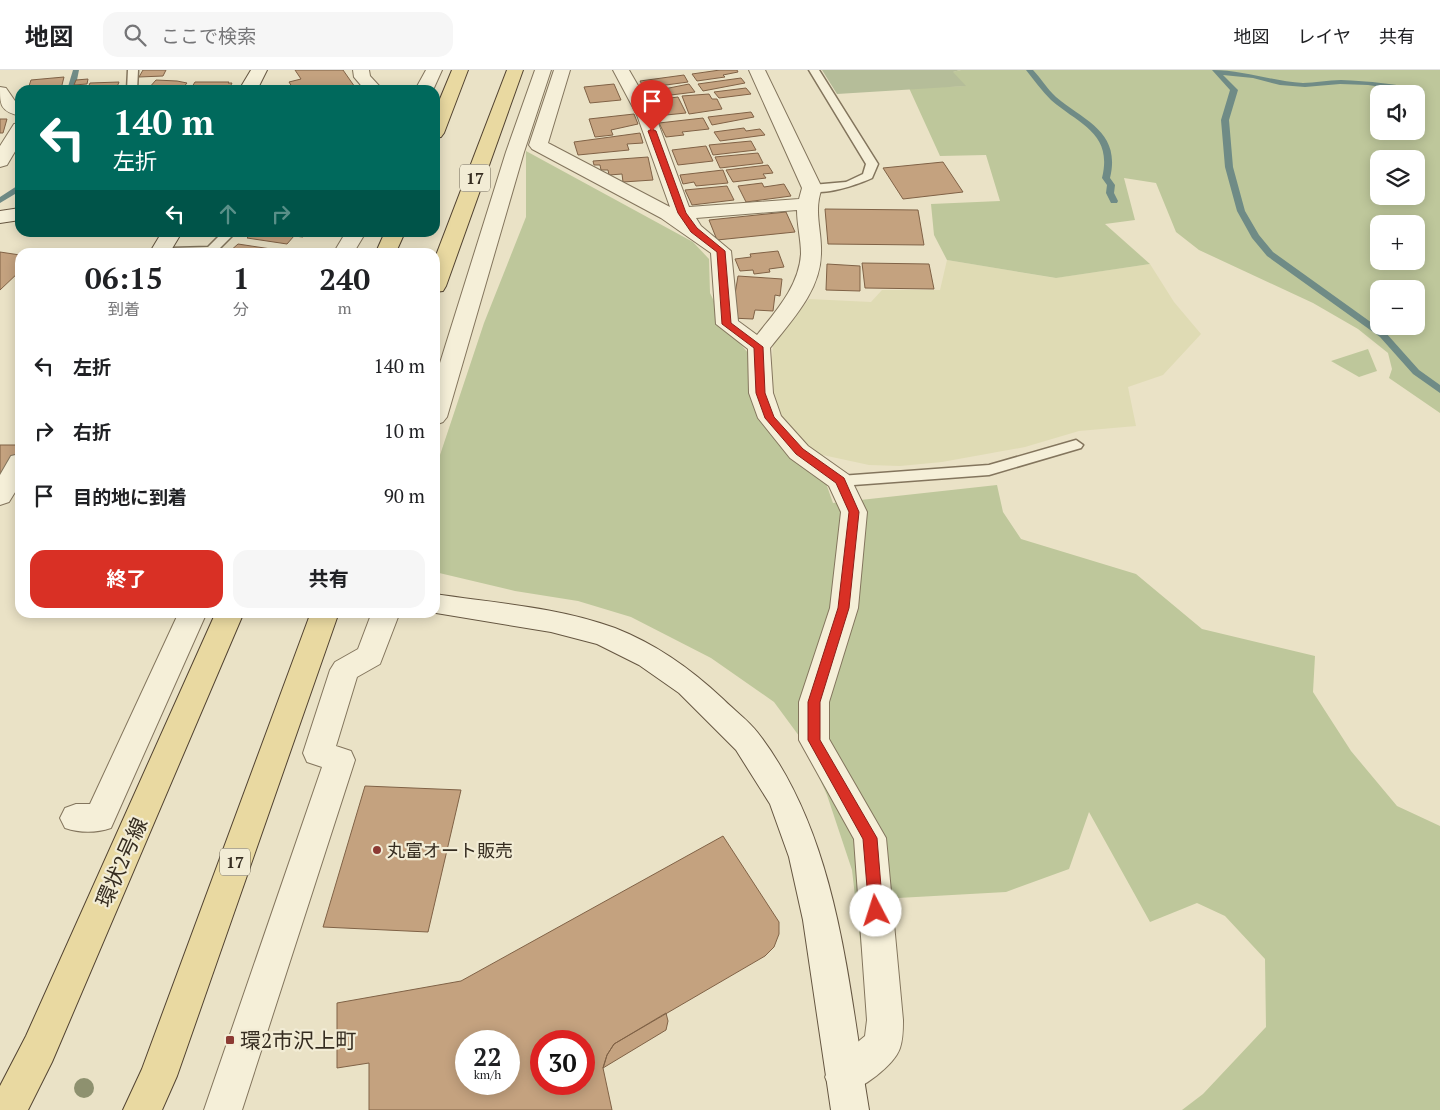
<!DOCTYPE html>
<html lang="ja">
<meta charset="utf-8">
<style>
:root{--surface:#fff;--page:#f6f6f6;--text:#202124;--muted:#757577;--line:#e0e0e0;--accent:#d93025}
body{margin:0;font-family:"PT Serif","Noto Sans JP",serif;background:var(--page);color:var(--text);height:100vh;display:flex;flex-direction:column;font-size:19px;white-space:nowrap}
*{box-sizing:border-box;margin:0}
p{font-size:16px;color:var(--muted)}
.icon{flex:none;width:28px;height:28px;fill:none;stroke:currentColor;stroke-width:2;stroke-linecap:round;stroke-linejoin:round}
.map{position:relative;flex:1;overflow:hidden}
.panel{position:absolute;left:15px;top:178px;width:425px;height:370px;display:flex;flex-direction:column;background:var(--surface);border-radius:15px;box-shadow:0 2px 12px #0003}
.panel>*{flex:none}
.hud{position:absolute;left:15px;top:15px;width:425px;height:152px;border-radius:15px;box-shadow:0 2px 12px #0003;background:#00695c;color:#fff;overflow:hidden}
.fabs{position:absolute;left:1370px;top:15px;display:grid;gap:10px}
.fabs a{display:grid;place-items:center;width:55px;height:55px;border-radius:10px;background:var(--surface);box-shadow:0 2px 12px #0003;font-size:25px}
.speed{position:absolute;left:455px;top:960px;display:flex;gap:10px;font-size:25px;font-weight:700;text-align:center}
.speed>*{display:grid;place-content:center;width:65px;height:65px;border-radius:50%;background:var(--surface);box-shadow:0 2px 12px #0003;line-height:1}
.speed small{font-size:12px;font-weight:400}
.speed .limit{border:8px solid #d22;background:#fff;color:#111}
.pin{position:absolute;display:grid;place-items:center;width:42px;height:42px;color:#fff;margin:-51px -21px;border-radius:50% 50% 50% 0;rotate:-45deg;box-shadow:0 0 5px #0007}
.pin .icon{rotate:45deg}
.me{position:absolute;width:55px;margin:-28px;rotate:355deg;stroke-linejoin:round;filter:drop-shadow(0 0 4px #0008)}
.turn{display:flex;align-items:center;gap:18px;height:105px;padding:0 15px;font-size:22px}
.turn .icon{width:65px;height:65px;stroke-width:2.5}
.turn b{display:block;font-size:35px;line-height:42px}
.lanes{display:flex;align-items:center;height:48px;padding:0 15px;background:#0003;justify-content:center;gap:25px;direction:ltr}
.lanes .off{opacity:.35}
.eta{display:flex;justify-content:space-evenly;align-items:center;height:85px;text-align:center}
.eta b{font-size:30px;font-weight:700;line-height:35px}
.action{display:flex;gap:10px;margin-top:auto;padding:10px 15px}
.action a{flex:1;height:58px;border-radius:15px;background:var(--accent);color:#fff;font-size:20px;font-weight:700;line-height:58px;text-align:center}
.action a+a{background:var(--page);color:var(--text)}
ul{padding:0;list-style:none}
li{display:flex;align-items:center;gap:15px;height:65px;padding:0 15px}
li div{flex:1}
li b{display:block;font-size:19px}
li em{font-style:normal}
header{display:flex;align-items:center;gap:30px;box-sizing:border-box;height:70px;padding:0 25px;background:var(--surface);border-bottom:1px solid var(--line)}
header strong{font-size:24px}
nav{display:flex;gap:28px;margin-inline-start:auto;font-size:18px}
.search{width:350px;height:45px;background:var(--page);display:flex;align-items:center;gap:12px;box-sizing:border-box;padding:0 18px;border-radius:15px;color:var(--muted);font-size:19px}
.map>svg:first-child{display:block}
.farmland{fill:#dfdbb4}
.green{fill:#bec79b;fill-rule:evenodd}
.cemetery{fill:#b5bd99}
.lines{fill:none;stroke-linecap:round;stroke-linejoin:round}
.stream{fill:#6f8b86;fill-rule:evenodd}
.building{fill:#c4a27f;stroke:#806246;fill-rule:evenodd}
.lane-casing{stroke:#83755d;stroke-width:3}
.street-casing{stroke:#83755d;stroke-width:2}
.secondary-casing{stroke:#655641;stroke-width:2}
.primary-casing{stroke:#524331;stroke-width:2}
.lane{fill:#f5efd8;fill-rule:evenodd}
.street{fill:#f5efd8;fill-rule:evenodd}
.secondary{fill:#f5efd8;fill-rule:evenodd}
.primary{fill:#e9d9a1;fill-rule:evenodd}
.tree{fill:#8e916f}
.route{fill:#d93025;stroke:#8d1f18}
.poi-dot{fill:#8c3a33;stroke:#f2ecd5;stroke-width:2}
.labels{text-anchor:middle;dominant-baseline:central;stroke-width:4.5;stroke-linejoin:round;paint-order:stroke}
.shield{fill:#f2ecd5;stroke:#6e6656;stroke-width:1}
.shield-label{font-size:16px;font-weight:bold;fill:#352c20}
.poi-label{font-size:18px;fill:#352c20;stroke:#f2ecd5;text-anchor:start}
.near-street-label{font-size:21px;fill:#352c20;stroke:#f2ecd5}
.near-poi-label{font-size:21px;fill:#352c20;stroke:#f2ecd5;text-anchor:start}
</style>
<header>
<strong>地図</strong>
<div class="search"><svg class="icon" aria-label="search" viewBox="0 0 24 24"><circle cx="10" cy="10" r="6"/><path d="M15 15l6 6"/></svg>ここで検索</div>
<nav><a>地図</a><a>レイヤ</a><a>共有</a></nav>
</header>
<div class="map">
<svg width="1440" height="1040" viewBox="0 0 1440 1040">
<rect width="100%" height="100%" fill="#eae2c6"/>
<path class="farmland" d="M947,190L1055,208L1150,194L1174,232L1201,264L1163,305L1128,317L1136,356L1079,361L1025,377L942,392L900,396L869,395L818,384L785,355L776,339L771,301L773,275L809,229L871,232L882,220H940Z"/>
<path class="green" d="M961,0H1440V343L1389,308L1392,299L1388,283L1358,259L1313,233L1199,180L1176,162L1156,113L1124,108L1135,150L1105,154L1150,194L1056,208L947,190L934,165L931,134L1000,131L986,85L940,86L909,18L965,16L952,2ZM1379,24H1416V61H1379ZM1379,89H1416V126H1379ZM1379,154H1416V191H1379ZM1379,219H1416V256H1379Z
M526,81L693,172L709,189L710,223L727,258L749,284V319L822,402L833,433L997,415L1003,442L1021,469L1136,504L1202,559L1315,586L1313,622L1351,681L1397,736L1440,756V1040H1182L1203,1024L1266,957L1265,889L1225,846L1197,833L1150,852L1089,742L1069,799L1006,822L880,829L869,948L852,800L827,725L802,670L774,632L711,588L631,547L578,531L515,521L435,502V400L484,253L526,147Z
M1368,279L1377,301L1359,307L1331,291Z"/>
<path class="cemetery" d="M822,0H960L953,2L966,16L837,24Z"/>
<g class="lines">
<path class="stream" d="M73,0H79L75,20H67Z
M1026,0H1033C1041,8 1047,19 1056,27C1086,52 1121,62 1110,108L1115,115L1114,123L1118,131L1117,133H1111L1106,123L1107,115L1102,108C1113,63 1080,55 1051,30C1042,21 1034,10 1026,0Z
M1212,0C1243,0 1272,11 1303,13C1315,13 1328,10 1341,10C1369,11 1397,14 1424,20V22L1422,23L1368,15L1340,14L1305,17L1280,15L1253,8L1223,5L1238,20L1229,50L1233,97L1245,141L1259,165L1273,182L1386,263L1419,300L1440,315V323L1413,304L1380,267L1267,186L1252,168L1237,141L1225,97L1221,50L1230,20Z
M17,116H20V121L0,133V127Z"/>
</g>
<path class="building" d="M143,0H166L163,6L139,7Z
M295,0H343L357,20H294L289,12L301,9Z
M720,0H737L738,2L723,5L725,7L697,11L692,4Z
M684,5L688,12L644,18L640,11Z
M64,7L61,19H28L31,10Z
M741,8L745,13L703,21L698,14Z
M88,9L87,14L74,15L76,10Z
M156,10L177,11L187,13L181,20L148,19Z
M119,12L117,17L87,20L90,13Z
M195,12H229L228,13H232L229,19L225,20H190Z
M614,14L621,30L590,33L584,17Z
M689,14L695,22L647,28L644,23Z
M746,18L751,24L719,28L714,22Z
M709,24L712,29H717L722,39L689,44L682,26Z
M678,27L686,43L656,46L648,31Z
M751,42L754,47L712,55L708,47Z
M634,44L638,54L611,60L613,65L595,67L589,49Z
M703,48L709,59L682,62L684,65L666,67L659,53Z
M0,49H7L3,63H0Z
M744,58L746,61L760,59L765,65L720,71L714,62Z
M640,63L643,73L627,74L629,80L578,85L574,72Z
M751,71L756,80L713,85L709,75Z
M706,76L713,91L678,95L672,80Z
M758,83L763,93L720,98L715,87Z
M648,87L653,110L623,112L622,104L609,105L608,100H601L600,95H594L593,91Z
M943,92L963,122L903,129L883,98Z
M768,95L773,103L763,104L766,108L733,112L726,100Z
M723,100L728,113L696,116L694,112L683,114L680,105Z
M762,113L764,117L784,114L791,126L746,132L738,116Z
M727,116L734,130L692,135L685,120Z
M825,139L918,140L924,175L828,174Z
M786,142L795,162L717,170L709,150Z
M253,162H307L303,167L294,166L287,174L247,168Z
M238,174L271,179L268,182H229Z
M778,181L784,197L769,199L770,202L754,204L753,200L740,201L735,189L751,187L750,184Z
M0,182L20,185V201L0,220Z
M862,193L929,194L934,219L865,218Z
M827,194L860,196V221L826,220Z
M738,206L782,209L780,226L775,225L773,241L755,240L753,249L731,248Z
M0,375H20V383L12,398L0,410Z
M365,716L461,720L428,862L323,857Z
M723,766L779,852V864L774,877L765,886L614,974L607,985L603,998L612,1040H369V993L337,998V933L461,911ZM466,971H509V1014H466ZM541,971H584V1014H541Z
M666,943L668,951L666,960L603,998L607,985L614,974Z"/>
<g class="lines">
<g class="lane-casing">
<path id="lane" d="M128,0H138L137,20H127Z
M809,0H819L878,94L872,108C859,114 818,129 806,118L812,115L846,112L863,104L866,94Z
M223,162H236L216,182H166L172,178L208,177Z
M1076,370L1083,375L1081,378L989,405L840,416L833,411L840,406L989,395Z"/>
</g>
<g class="street-casing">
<path id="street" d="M353,0H369L370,6L383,20H365L354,7Z
M426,0H442L433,20H415Z
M535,0H551L524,82L447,347L443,352L435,355V309L506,82Z
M554,0H570L548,73L670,137L637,45L613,0H629L655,45L689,137L799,129L802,118L749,0H765L822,118C813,141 822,160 821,183C821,220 792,250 770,278L773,323L781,346L808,376L849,405L867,442L858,538L829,632V669L886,768L903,950C903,959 903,969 900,978C894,996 862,1018 844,1025L831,1020L825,1007L831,994L865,966L867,950L854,769L799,670V632L830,538L841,442L829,416L790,388L758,348L749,323L748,279L716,254L711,183L661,148L532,79L529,75ZM797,140C797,155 801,169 801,184C799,216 776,241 757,265L738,251L731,181L701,156L696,148Z
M0,17L6,18L15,31L20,34V46C0,41 0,35 0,17Z
M20,53V73L7,95L0,97V76L14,54Z
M346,162H366L354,182H334Z
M20,384V414L9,432L0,435V405L11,386Z
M179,542H207L111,758C96,763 80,763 65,758L60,748L65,738L76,734H90Z
M372,542H400L380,594L357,607L336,676L351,681L355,690L242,1040H204L322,697L307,692L303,683L330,600L335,592L358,579Z"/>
</g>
<g class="secondary-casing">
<path id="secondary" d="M251,0H267L257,20H239Z
M20,138V150L0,153V141Z
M162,162H182L170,182H150Z
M435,524C494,533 558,537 615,558C656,574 691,599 723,629C734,640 749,651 758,663C839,768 848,914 869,1040H831L803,850L789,787L770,734L736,680L679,623L639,595L597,574L551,562L430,542H435Z"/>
</g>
<g class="primary-casing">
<path id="primary" d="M452,0H468L444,63L441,67L435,68V41Z
M507,0H523L446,216L443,221L435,222V188Z
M385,162H405L396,182H376Z
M216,542H244L52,992L28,1040H0V1016L26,966Z
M311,542H339L177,1006L162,1040H123L142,999Z"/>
</g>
<use href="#lane" class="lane"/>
<use href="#street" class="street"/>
<use href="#secondary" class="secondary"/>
<use href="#primary" class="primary"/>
</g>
<circle class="tree" cx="84" cy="1018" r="10"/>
<path class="route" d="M652,59L656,61L686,143L697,158L725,181L731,253L763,277L765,323L774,347L803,379L844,408L859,442L849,538L820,632V670L877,768L883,841L881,845L876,847L871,845L869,841L863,769L808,670V632L838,538L849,442L836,413L796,384L765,348L756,323L754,278L722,254L717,182L691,162L678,143L648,61Z"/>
<g class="poi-dot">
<circle cx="377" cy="780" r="5"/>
<rect x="225" y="965" width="10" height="10" rx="2.5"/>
</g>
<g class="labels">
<g class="shield">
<rect x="460" y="94.5" width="30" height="27" rx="4"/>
<rect x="220" y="778.5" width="30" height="27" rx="4"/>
</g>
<g class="shield-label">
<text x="475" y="108">17</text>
<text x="235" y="792">17</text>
</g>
<g class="poi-label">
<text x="387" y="780">丸富オート販売</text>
</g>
<g class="near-street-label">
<text transform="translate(121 792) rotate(-66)">環状2号線</text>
</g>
<g class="near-poi-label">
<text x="240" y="970">環2市沢上町</text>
</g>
</g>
</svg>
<div class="fabs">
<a><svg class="icon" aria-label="sound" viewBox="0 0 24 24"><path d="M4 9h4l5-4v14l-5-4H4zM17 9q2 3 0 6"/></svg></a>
<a><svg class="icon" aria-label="layers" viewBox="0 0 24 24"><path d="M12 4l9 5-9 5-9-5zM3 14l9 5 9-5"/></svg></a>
<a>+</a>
<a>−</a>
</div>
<div class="speed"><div>22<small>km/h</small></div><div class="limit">30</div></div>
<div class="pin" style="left:652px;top:61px;background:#d93025"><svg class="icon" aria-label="arrive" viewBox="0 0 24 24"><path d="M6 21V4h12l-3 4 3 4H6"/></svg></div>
<svg class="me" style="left:876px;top:841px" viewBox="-20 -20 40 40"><circle r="19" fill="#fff"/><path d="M0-13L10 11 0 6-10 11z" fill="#d93025"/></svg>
<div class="hud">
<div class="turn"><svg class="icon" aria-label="left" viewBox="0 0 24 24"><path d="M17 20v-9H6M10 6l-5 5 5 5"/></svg><div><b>140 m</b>左折</div></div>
<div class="lanes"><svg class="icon" aria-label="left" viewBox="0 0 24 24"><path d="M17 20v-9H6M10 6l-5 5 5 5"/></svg><svg class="icon off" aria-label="ahead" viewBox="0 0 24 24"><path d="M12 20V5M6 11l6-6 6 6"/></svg><svg class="icon off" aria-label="right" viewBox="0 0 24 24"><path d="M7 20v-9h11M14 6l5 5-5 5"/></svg></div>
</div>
<section class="panel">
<div class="eta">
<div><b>06:15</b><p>到着</p></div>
<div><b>1</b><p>分</p></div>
<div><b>240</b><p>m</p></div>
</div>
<ul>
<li><svg class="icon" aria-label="left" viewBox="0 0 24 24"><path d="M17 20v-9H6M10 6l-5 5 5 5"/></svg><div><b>左折</b></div><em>140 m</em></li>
<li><svg class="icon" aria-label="right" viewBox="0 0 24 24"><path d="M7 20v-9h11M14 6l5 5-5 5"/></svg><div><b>右折</b></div><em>10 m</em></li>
<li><svg class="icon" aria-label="arrive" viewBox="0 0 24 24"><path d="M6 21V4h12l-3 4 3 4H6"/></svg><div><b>目的地に到着</b></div><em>90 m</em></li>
</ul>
<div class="action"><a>終了</a><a>共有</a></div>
</section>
</div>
